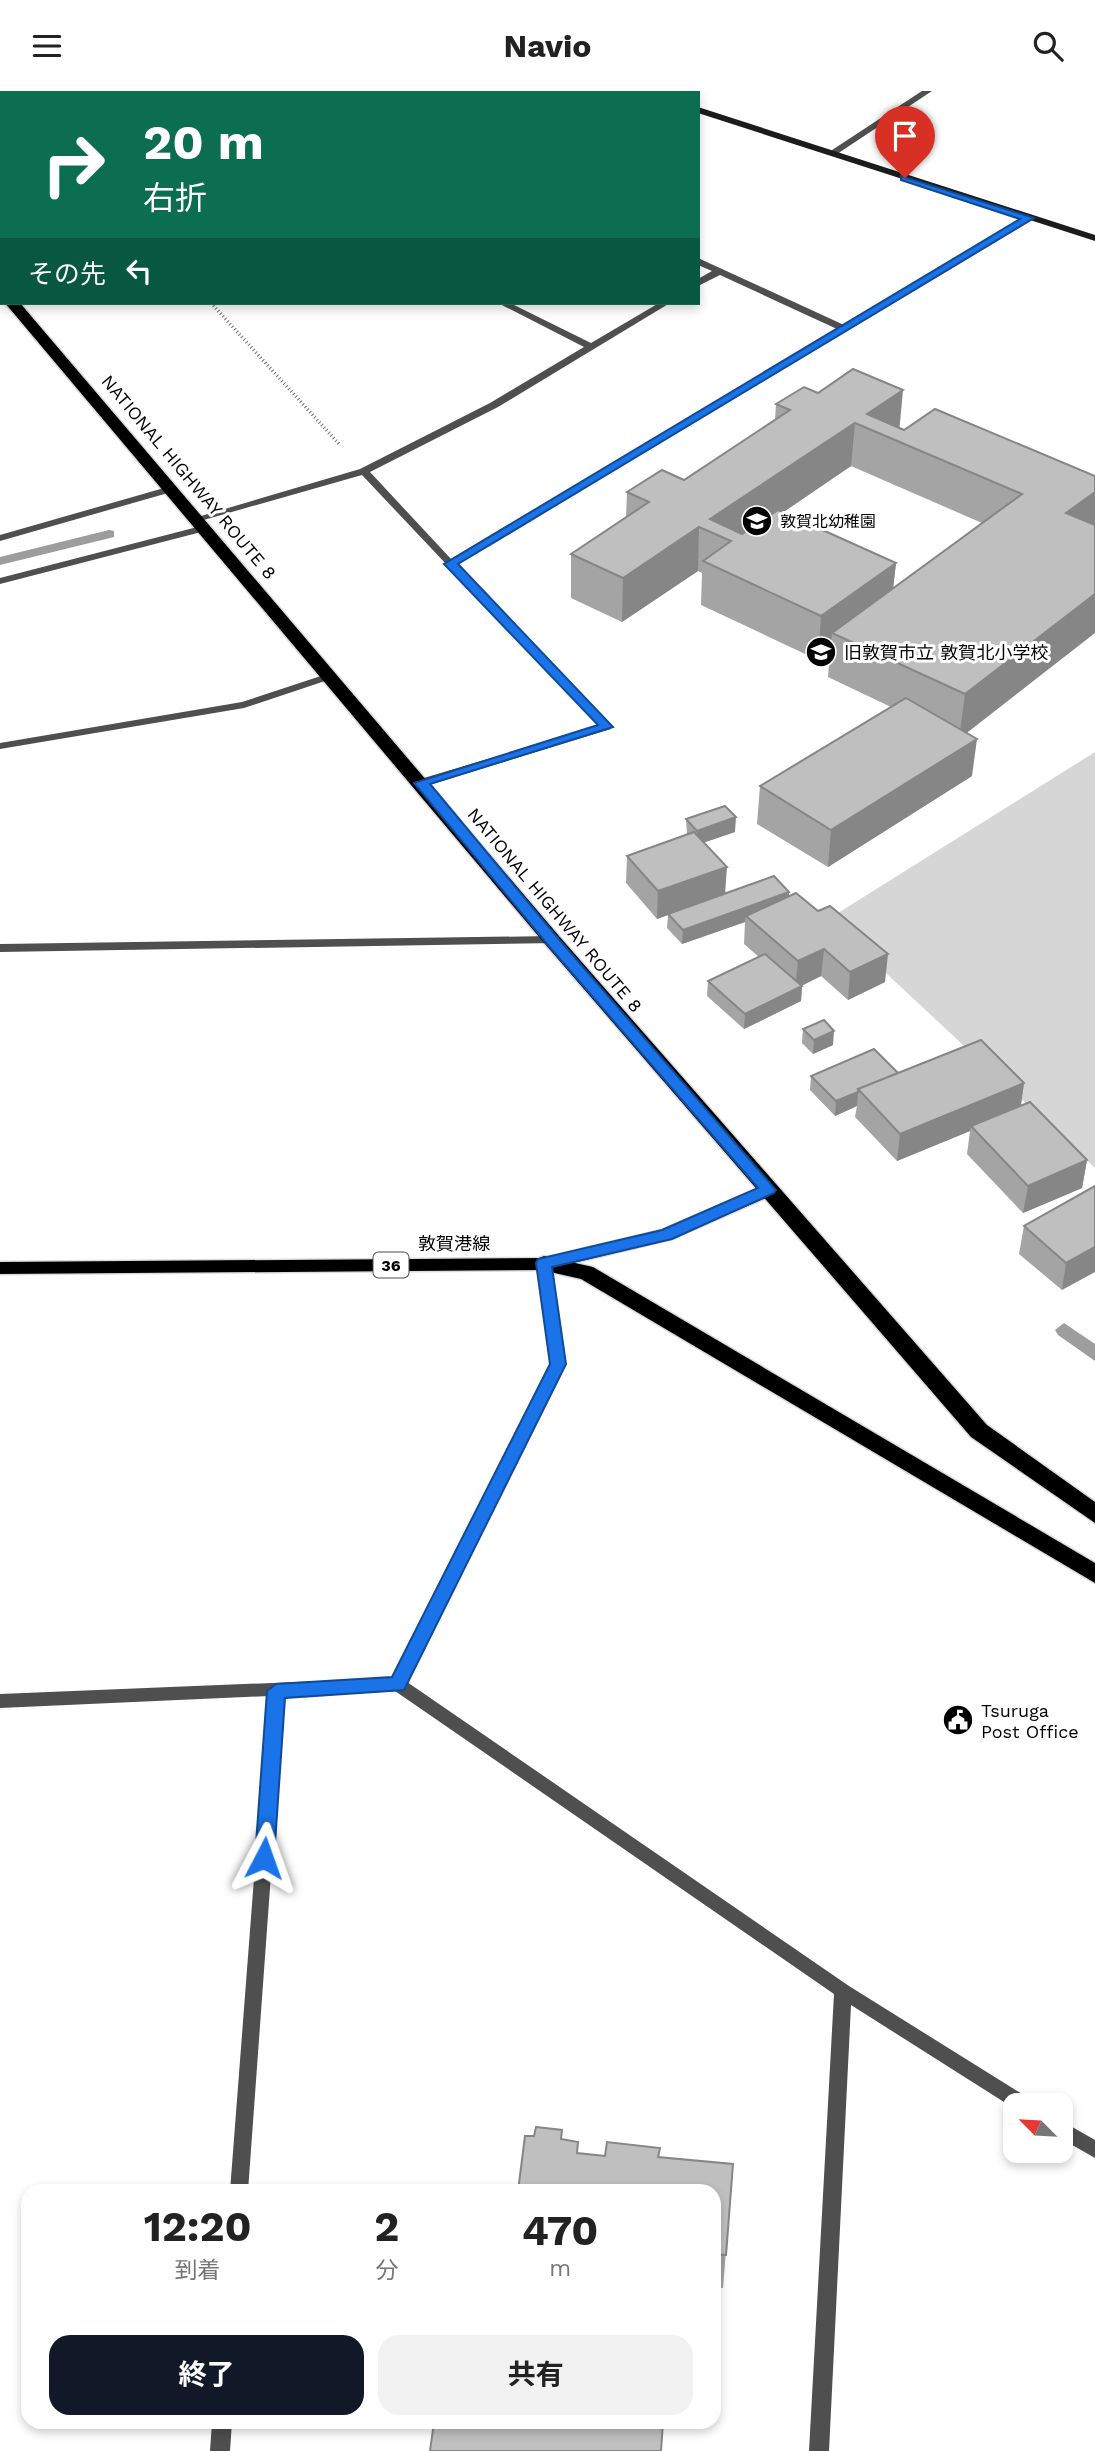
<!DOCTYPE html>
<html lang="ja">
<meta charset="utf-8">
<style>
:root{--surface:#fff;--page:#f2f2f2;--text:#222;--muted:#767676;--accent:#111827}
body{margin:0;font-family:"Work Sans","Noto Sans JP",sans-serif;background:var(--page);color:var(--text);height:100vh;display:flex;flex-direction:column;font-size:26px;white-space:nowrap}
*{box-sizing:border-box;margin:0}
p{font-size:23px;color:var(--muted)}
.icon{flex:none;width:38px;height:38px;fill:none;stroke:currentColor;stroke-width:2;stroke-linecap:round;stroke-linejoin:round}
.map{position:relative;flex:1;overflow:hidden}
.panel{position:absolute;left:21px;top:2093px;width:700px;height:245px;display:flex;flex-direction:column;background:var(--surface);border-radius:21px;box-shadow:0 4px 10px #0003}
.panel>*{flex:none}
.hud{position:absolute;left:0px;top:0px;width:700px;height:214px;box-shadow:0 4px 10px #0003;background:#0b6e4f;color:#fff;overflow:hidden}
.needle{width:46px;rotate:294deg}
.tools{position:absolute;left:1003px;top:2002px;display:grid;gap:14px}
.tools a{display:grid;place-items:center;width:70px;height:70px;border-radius:14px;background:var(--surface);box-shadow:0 4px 10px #0003;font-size:35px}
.pin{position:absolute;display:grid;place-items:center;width:60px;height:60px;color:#fff;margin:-72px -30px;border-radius:50% 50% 50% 0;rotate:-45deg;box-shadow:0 0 7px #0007}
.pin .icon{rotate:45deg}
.me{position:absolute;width:77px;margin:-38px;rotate:4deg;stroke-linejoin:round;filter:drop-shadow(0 0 5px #0008)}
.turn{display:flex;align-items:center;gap:24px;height:147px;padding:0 28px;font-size:32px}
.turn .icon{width:91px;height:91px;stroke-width:2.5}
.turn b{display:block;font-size:49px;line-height:60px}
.then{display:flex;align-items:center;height:66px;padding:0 28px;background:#0003;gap:14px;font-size:26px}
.eta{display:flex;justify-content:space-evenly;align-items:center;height:119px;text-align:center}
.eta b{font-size:42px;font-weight:700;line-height:49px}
.cta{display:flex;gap:14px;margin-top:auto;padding:14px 28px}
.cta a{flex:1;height:80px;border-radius:21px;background:var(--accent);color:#fff;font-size:28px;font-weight:700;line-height:80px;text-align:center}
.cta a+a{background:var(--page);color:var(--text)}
header{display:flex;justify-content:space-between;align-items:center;height:91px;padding:0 28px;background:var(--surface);font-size:32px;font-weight:700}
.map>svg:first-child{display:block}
.green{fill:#d6d6d6}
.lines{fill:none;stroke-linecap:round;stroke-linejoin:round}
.stream{fill:#9d9d9d;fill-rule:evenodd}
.primary-casing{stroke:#dbdbdb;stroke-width:3}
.highway-casing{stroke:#dbdbdb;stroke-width:3}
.path{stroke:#717171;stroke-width:3.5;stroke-dasharray:1 2.5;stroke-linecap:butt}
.street{fill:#4f4f4f;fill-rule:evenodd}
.secondary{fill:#1c1c1c;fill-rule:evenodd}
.primary{fill:#000;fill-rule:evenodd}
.highway{fill:#000;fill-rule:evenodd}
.wall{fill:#a4a4a4;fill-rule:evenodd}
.shaded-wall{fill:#868686}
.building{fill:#bfbfbf;stroke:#868686;stroke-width:2}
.route{fill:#1a73e8;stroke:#114b97;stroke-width:2}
.labels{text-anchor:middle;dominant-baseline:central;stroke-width:6;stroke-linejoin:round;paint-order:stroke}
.far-poi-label{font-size:16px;fill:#000;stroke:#fff;text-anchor:start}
.shield{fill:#fff;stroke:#4c4c4c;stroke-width:2}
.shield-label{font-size:16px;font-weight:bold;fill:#000}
.street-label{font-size:18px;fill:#000;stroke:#fff}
.poi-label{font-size:18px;fill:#000;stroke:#fff;text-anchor:start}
</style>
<header><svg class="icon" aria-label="menu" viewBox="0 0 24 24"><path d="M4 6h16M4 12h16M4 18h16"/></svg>Navio<svg class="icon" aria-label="search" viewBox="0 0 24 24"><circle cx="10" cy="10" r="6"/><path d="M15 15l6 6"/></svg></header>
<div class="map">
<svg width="1095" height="2360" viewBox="0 0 1095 2360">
<rect width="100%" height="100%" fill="#fff"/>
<path class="green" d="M1095,661V1077L843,842L838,822Z"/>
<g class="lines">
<path class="stream" d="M109,439L114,440V446L0,474V466Z
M1064,1232L1095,1253V1270L1058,1244L1055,1239Z"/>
<g class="primary-casing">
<path id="primary" d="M769,1093L775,1095L778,1099L775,1103L672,1148L544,1179L0,1183V1171L544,1167L662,1139Z"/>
</g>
<g class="highway-casing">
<path id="highway" d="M0,193H2V203H0Z
M5,212H20L559,845L987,1334L1095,1411V1432L971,1346L545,853Z
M544,1165L593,1176L1095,1472V1492L581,1188L537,1178L534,1173L537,1168Z"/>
</g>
<path class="path" d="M211,212L340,354"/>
<path class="street" d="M149,0H158L159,2H150Z
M364,0H375L376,2H365Z
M922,0H932L834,65L826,63Z
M1029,124L1034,127L1032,129L457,474L611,634V638L425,695H417V689L599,635L362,384L200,430H192L191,428L360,378L490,312L584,256L498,212H510L591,252L659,212H670L498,316L370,381L451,468L837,238L720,184L698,195V188L712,180L698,174V167L844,234Z
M0,161H2V167H0Z
M171,395L175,396V400L0,450V444Z
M205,434L209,435V439L0,493V487Z
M330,582L334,583V587L244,617L0,658V652L242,611Z
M552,845L556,846L558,849L556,852L0,861V853Z
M544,1168L551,1173L565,1273L407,1591L849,1895L1030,2008L1033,2014H1015V2018L851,1914L829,2360H809L834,1903L395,1600L284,1604L248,2100H230L268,1605L0,1617V1603L393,1587L551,1273L537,1173Z
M1060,2029L1095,2049V2067L1060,2047Z
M212,2331H232L230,2360H210Z"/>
<path class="secondary" d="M635,0H647L648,2H636Z
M698,16L1095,144V150L698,22Z"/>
<use href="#primary" class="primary"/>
<use href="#highway" class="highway"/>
</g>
<path class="wall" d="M776,313L900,337L1095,385L967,642L972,685L828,776L757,733L760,695L891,616L828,586L830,560L818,569L701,514L702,482L698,480L622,531L571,507V463L626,426L627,401L684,389L775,329ZM851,375L982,432L893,497L896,472L783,421Z
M686,728L735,741L704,751L726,802L789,801V805L885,891L848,909L821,885L801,895H802L801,910L744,938L707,905L708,890L759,866L744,853L745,831L682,853L667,837L668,824L657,828L626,792L627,765L687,743Z
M803,938L833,954L813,963L802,952Z
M898,982L1024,992L1021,1014L1087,1069L1082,1097L1023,1122L967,1063L970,1040L897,1070L855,1026L857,1015L835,1025L810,999L811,985Z
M1095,1095L1062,1199L1019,1163L1024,1135Z
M536,2036L562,2039V2049L578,2051V2062L605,2065L607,2051L660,2057L659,2066L733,2073L723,2197L714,2196V2100H518L525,2045H534Z"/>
<path class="shaded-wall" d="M0,69H2V94H0Z
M903,299L899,342L867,323Z
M855,332L851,375L731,457V450L710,428Z
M1095,401V440L1066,422Z
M699,436L698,480L622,531L623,487Z
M896,472L891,516L832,542L830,560L818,569L821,525Z
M1095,503V542L959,648L965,603Z
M977,648L972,685L828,776L831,739Z
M736,726L735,741L697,754V740Z
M727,776L725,803L657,828L658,800Z
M789,801L788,815L746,825L745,831L682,853L683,839Z
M824,858L821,885L795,898L798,870Z
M888,863L885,891L848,909L850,881Z
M802,895L801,910L744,938L745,923Z
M834,940L833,954L813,963L814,949Z
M1024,992L1020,1020L971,1035L970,1040L897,1070L900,1043Z
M858,1001L857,1015L835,1025L836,1010Z
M1087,1069L1082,1097L1023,1122L1028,1095Z
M1095,1156V1181L1062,1199L1066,1172Z"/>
<path class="building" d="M0,59L2,61V69H0Z
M853,278L903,299L867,323L904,339L935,318L1095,385V401L1066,422L1095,434V503L965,603L832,542L1022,403L855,332L710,428L742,443L778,419L896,472L821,525L703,470L731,450L699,436L623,487L571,463L649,411L627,401L662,379L684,389L790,319L776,313L804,296L818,302Z
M906,607L977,648L831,739L760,695Z
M725,715L736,726L697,740L686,728Z
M694,741L727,776L658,800L627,765Z
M774,785L789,801L683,839L668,823Z
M796,802L818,820L830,815L888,863L850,881L824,858L798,870L746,825Z
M765,863L802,895L745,923L708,890Z
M824,929L834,940L814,949L803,938Z
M981,949L1024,992L900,1043L858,998Z
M874,958L898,982L858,998V1001L836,1010L811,985Z
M1030,1011L1087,1069L1028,1095L971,1035Z
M1095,1095V1156L1066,1172L1024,1135Z
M536,2036L562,2039L561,2048L578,2051L577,2062L605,2065L607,2051L660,2057L658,2066L733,2073L726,2164L714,2163V2100H518L525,2045H534Z
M434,2331H663L661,2360H430Z"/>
<path class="route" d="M901,85L1034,127L458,473L613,636L430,693L557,846L776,1099L774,1102L672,1148L552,1176L566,1273L404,1599L285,1607L274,1767L271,1773H257L255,1767L267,1600L276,1593L392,1586L550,1273L536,1172L538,1168L662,1139L758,1097L547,853L414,692L598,634L444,473L1020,128L901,89Z"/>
<defs>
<g id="school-disc" transform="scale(1.575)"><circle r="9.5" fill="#000" stroke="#fff"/><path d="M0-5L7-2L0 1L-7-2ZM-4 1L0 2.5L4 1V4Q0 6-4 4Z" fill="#fff"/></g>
<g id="civic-disc" transform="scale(1.575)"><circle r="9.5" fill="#000" stroke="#fff"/><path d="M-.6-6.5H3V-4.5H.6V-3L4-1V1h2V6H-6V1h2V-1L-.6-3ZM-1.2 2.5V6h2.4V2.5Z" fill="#fff"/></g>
</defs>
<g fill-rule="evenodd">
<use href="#school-disc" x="757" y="430"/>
<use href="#school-disc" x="821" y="561"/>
<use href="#civic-disc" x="958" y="1629"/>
</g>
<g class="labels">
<g class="far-poi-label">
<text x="780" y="430">敦賀北幼稚園</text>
</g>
<rect class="shield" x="373.5" y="1161.5" width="35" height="25" rx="5"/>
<g class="shield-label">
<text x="391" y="1174">36</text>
</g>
<g class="street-label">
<text transform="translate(189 386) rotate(50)">NATIONAL HIGHWAY ROUTE 8</text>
<text transform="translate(555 819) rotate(50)">NATIONAL HIGHWAY ROUTE 8</text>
<text x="454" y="1152">敦賀港線</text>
</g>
<g class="poi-label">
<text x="844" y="561">旧敦賀市立 敦賀北小学校</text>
<text x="981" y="1619">Tsuruga<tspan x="981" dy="21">Post Office</tspan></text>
</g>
</g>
</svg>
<div class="tools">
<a><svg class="needle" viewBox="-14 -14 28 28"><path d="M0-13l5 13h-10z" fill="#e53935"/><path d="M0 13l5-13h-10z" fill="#767676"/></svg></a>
</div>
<div class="pin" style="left:905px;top:87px;background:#d93025"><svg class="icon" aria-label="arrive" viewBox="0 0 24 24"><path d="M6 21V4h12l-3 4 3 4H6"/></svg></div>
<svg class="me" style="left:264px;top:1767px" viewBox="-20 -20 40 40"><path d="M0-17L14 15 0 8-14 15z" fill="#1a73e8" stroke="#fff" stroke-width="4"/></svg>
<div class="hud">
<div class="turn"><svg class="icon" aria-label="right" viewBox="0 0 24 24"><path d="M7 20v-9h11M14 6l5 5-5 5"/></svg><div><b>20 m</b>右折</div></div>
<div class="then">その先<svg class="icon" aria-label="left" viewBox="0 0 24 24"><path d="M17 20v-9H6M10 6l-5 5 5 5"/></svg></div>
</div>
<section class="panel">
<div class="eta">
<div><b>12:20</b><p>到着</p></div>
<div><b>2</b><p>分</p></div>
<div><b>470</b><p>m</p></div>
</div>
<div class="cta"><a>終了</a><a>共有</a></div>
</section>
</div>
